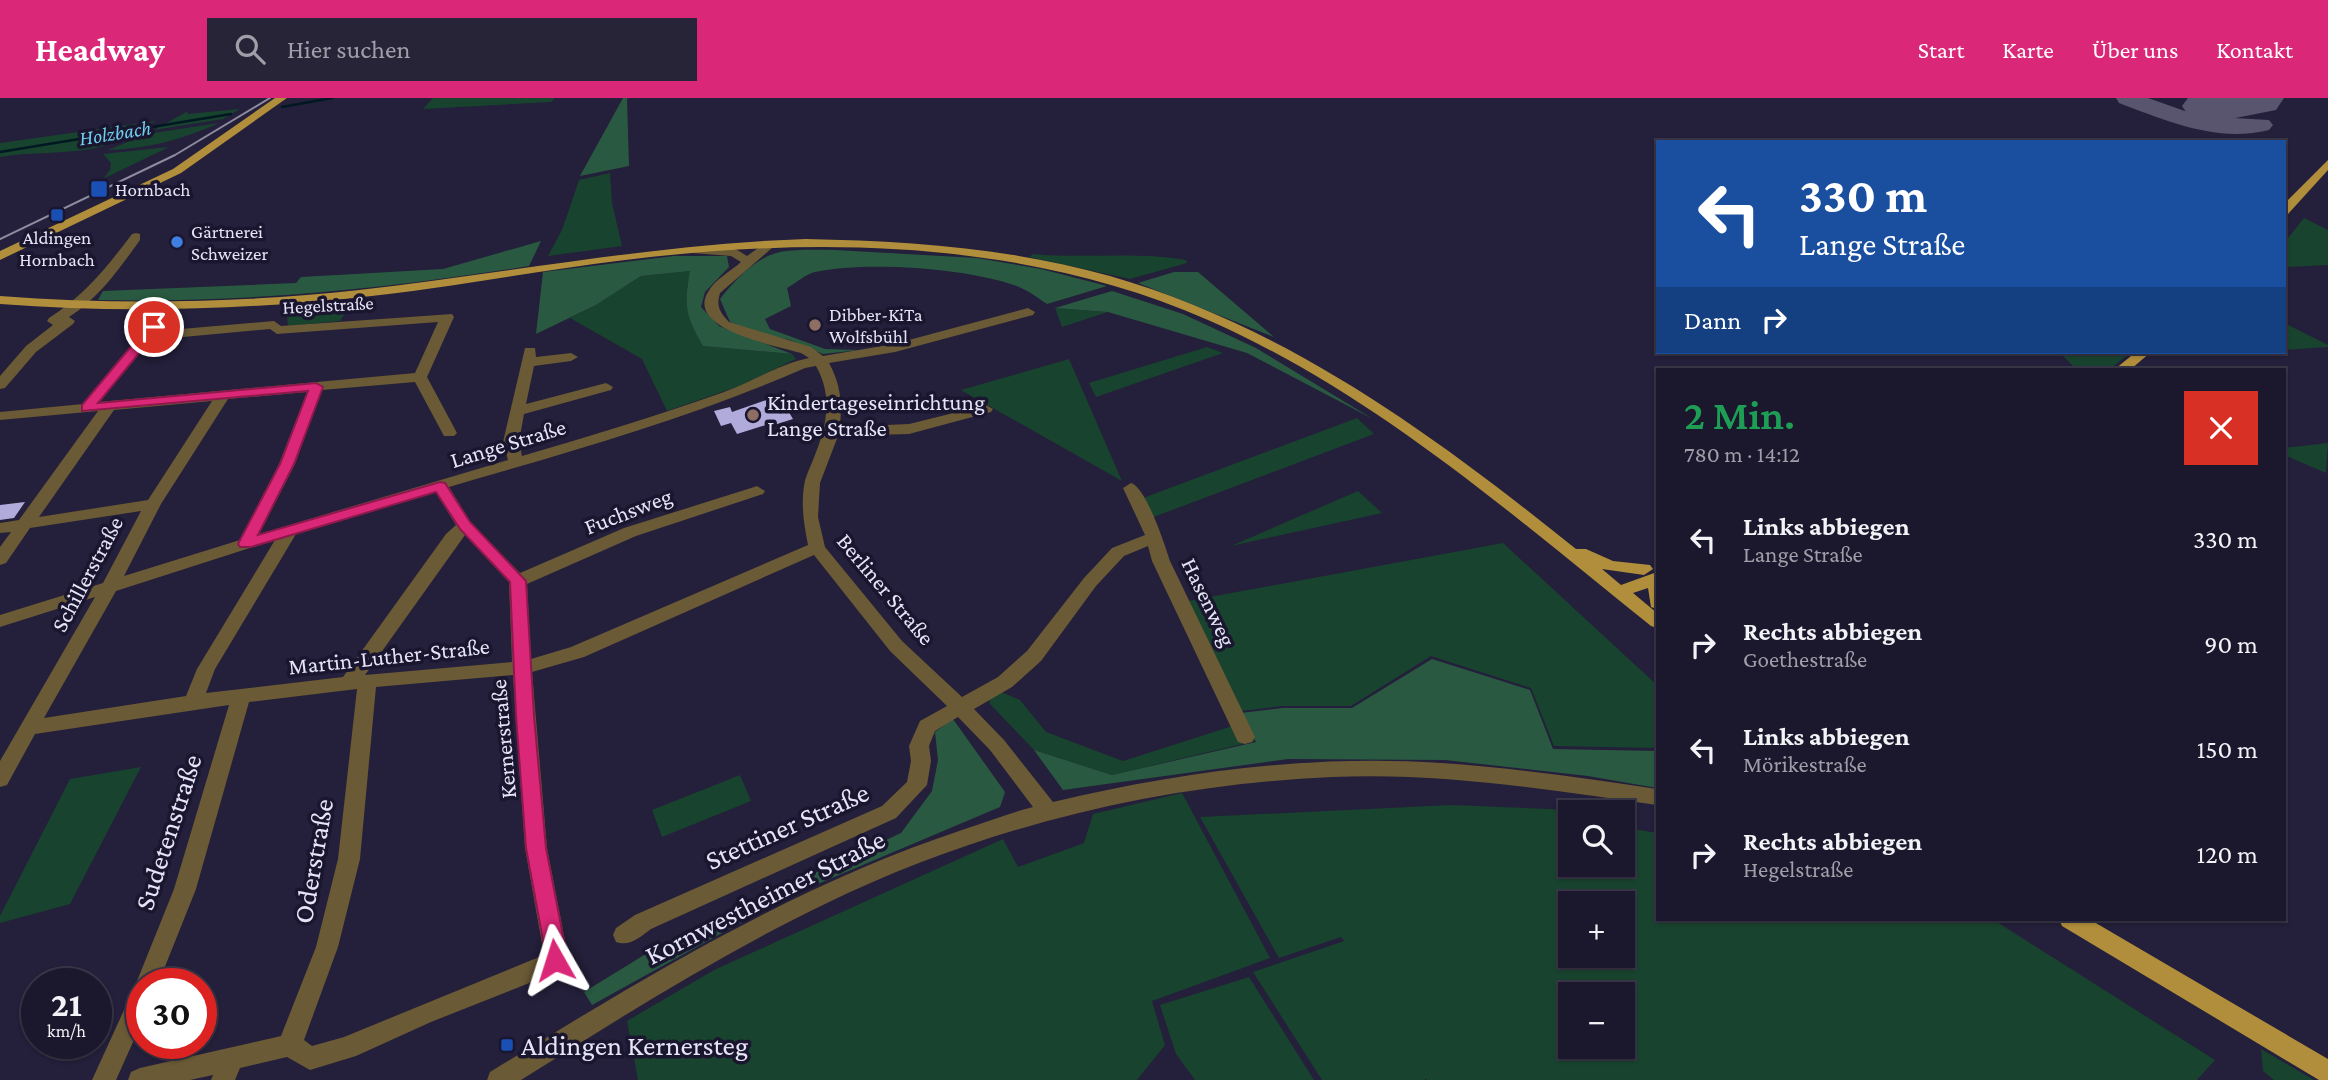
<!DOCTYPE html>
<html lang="de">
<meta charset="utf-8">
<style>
:root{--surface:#1b172c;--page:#282438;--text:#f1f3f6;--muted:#a09fa9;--line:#393648;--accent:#db2777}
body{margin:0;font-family:"Crimson Pro",serif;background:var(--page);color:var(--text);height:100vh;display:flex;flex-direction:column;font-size:26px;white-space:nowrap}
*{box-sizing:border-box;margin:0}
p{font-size:23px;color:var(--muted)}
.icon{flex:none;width:38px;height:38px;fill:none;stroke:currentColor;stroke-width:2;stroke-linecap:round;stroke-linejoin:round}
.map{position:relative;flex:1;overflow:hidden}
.sheet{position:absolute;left:1656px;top:270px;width:630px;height:553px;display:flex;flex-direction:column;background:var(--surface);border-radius:0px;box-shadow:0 2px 5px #0004,0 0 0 2px var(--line)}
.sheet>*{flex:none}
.guide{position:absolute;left:1656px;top:42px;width:630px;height:214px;border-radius:0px;box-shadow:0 2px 5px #0004,0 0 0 2px var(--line);background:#1a4fa0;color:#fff;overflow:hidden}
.fabs{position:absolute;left:1558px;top:702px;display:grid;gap:14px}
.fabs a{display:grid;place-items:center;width:77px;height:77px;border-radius:0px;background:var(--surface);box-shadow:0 2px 5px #0004,0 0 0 2px var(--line);font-size:35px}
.speed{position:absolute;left:21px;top:870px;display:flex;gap:14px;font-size:35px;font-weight:700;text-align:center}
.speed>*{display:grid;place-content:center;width:91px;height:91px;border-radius:50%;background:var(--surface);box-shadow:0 2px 5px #0004,0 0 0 2px var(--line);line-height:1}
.speed small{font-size:18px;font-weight:400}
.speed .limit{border:10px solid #d22;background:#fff;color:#111}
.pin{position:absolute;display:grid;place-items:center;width:60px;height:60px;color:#fff;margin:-30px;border:4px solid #fff;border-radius:50%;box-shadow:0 2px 7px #0007}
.me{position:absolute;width:77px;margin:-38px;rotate:354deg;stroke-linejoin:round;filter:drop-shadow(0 0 5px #0008)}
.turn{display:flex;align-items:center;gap:24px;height:147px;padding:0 28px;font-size:32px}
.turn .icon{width:91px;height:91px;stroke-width:2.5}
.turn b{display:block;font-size:49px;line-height:60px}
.then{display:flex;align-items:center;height:66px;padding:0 28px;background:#0003;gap:14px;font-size:26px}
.round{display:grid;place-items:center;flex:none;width:74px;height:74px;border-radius:0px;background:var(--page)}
.overview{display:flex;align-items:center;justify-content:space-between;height:119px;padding:0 28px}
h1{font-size:42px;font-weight:600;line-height:52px;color:#1e9e55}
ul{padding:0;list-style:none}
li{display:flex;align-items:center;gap:21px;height:105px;padding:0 28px}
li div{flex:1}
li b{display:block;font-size:26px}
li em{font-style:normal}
header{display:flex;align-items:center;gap:42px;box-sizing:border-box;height:98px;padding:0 35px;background:var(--accent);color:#fff}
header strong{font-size:33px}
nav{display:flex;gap:38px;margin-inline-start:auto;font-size:24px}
.search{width:490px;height:63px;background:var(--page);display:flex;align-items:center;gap:18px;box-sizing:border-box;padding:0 24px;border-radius:0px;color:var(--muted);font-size:26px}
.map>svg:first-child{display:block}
.green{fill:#18432e;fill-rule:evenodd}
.forest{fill:#295a41}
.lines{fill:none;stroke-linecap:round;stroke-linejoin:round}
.stream{stroke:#001821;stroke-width:2.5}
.taxiway{fill:#59556e;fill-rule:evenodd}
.runway{fill:#59556e;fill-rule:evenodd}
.building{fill:#b1abdb}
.minor{fill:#6a5a35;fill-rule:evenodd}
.major{fill:#b08e3b;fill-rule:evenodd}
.tram{stroke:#8e8ba1;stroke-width:2}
.route{fill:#db2777;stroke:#8e194d;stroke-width:2}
.transit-dot{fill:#1a4fb4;stroke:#1a1630;stroke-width:2.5}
.shop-dot{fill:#3f7fe0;stroke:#1a1630;stroke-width:2.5}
.education-dot{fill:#8d6e63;stroke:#1a1630;stroke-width:2.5}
.labels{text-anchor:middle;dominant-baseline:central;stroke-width:7;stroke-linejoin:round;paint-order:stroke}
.far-poi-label{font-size:19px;fill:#e6e5f7;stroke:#1a1630;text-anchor:start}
.far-street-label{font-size:19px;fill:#e6e5f7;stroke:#1a1630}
.far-water-label{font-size:21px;font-style:italic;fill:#71cdec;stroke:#1a1630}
.poi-label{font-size:23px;fill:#e6e5f7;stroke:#1a1630;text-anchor:start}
.street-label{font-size:23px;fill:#e6e5f7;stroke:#1a1630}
.near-street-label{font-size:28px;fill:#e6e5f7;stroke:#1a1630}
.near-poi-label{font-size:28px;fill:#e6e5f7;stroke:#1a1630;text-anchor:start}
</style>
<header>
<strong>Headway</strong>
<div class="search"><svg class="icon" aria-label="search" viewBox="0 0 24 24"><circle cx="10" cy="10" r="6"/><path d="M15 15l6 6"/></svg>Hier suchen</div>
<nav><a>Start</a><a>Karte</a><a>Über uns</a><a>Kontakt</a></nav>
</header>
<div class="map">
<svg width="2328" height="982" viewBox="0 0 2328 982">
<rect width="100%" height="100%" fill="#241f3a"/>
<path class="green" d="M433,0H555L551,4L423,11Z
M240,11L223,21L154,32L188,13L187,16Z
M156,23C133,35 110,49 84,52C56,56 28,54 0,59V45Z
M219,25C184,41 148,51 108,52L147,36Z
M169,49L105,80H104L110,72L111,65L103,56Z
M610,75L612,105L622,148L548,158L562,132L579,82Z
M2304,120L2328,132V167L2284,169V145Z
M1033,156C1084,161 1136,153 1186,162L1187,165L1130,181L1029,159Z
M691,173C682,202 688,222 703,248L792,256L796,261L739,288L667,313L642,261L570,220L596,207L641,178Z
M1055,210L1108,214L1062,229Z
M348,211L340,223L288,228L287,218Z
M2284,225L2328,247V249L2284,252Z
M1207,249L1223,255L1096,299L1089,285Z
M2059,254H2131L2110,271H2076Z
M1069,261L1122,383L961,292Z
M1357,320L1374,336L1151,420L1143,400Z
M2328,345L2326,375L2284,357V350Z
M1358,393L1382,415L1231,448Z
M1503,445L1657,587V650L1554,648L1531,590L1431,558L1351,608H1282L1242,613L1188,503Z
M999,593L1020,602L1046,634L1123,663L1245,624L1255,643L1112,677L1034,652L990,606L989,599Z
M141,669L70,806L0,825V818L70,681Z
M740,677L751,703L662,739L652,712Z
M1182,695L1270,860L1152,903L1165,947L1137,982H638L627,923L714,872L1003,741L1018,769L1084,745L1093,716Z
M1451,707L1597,713L1570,714V766H1622V729L1657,735V821H1992L2215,962L2197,982H1427L1425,980V982H1322L1253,874L1344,843L1341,839L1279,860L1200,719ZM1570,805H1622V858H1570ZM1570,896H1622V948H1570Z
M1249,879L1314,982H1195L1176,956L1160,907Z
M2261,951L2314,982H2274L2263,973Z"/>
<path class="forest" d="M623,0H629L627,1L629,68L580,78Z
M541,143L529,168C382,191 247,205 98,202L103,193L296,185L301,179L443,171Z
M835,152L977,160L1041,171L1107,188L1047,206C1038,200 1029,193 1019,189C970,170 867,163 815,174C806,176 796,185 787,190L791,208L765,221L770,231L825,251L859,252L823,256L790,242L751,233L730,224L720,201C734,183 756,159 780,154C797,151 817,152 835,152Z
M674,158H727L729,169L705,194L701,209L719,228L792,256L703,248C685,217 684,207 690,173L641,178L596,207L536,236L543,174Z
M1174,174H1198L1274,239L1138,185Z
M1112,193L1183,216L1256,250L1373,321L1247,255L1108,214L1055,210Z
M1432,561L1530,592L1553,651L1657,653V690L1588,678L1445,662L1288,661L1063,692L1034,652L1112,677L1256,644L1241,615L1283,610H1352Z
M953,621L1005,694L1000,709L787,799L592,907L584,894L662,846L901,735L932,693L938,662L935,634Z"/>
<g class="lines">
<path class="stream" d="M282,9L332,0
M0,54L231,16"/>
<path class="taxiway" d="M2116,0H2148L2199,18L2269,22L2273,27L2269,32C2217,45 2167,23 2119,5Z"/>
<path class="runway" d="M2188,0H2284L2276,12L2210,25L2190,20L2182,8Z"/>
</g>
<path class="building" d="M772,300L777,308L784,306L793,321L774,327L772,325L737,336L731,325L721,328L714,313L730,309L732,314Z
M25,404L14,420L0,422V407Z"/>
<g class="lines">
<path class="minor" d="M136,135L140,136V142C120,170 99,200 69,219L75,223L73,226L36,254L5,290L0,291V278L26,248L53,227L47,223L49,220C84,198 107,169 132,136Z
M768,143L772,144V150L720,195C716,209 720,214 729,224L811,249L823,258L894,246L1028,210L1035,214L1033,217L895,254L829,265C841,287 842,305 840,329L909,326L986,307L993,311L991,314L909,336L838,338L820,385L818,419L825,449L902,543L962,599L998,579L1027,553L1084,480L1112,450L1145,437L1123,390L1131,385C1146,389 1165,447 1170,463L1255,639L1252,644L1245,646L1238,644L1152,463L1148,448L1124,458L1096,488L1041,563L1012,589L974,611L1004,642L1053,704C1180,674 1311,656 1441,665C1514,670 1585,680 1657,691V707C1549,692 1442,674 1332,679C1156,687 984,729 825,806C719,857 620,920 521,982H487L490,974C642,881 793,788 962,732C986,724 1009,715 1033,709L990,652L958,619L935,633L929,648L931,663L927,687L896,720L651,831C640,839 630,849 616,844L613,837L616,830L635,817L882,708L907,684L911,663L909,648L920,623L947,608L890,553L814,457L584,559L532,574L547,750L567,853L563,869L552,876L431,924L356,958L310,972L287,959L240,970L235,982H211L213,977L190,982H128L131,974L140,970L281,938L316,849L338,761L357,591L249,604L196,791L158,886H142V924L116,982H92L135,888L174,791L229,607L35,636L7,687L0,689V663L95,499L0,529V517L103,485L141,413L30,430L6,465L0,467V449L11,434L0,435V425L19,422L98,313L0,322V314L83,306L149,226L154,225L161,229L158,233L274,223L281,228L452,216L454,219L427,279L457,335L454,338H444L415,284L322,292L295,366L259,436L508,362L503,344L525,250H535L536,259L571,255L578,259L571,263L534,268L526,306L606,285L613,289L611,292L524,316L519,344L522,358C590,338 657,318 724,294C752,284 779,266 809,260L801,255C778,248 685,232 708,194C714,182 731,173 741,164L731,158L693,155V149L734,150L747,158ZM438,224L415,275L99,304L151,242L270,231L277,236ZM816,268C834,300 826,330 813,362C810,370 805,379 804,388C801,409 804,427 808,447L571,549L531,561L527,486L636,438L763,396L765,393L757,388L751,390L624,430L520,475L471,425L449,389C569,354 689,321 805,270ZM307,294L279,366L240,442L124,478L161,406L228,301ZM212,303L148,402L39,419L114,312ZM435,393L456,427L446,436L343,579L206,595L215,571L296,436ZM465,437L509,484L512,564L365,577ZM275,442L197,571L186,598L44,620L116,493ZM513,577L525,750L544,857L344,939L312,948L304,942L338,849L360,761L376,589Z"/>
<path class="major" d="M275,0H287L181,75L0,162V153L173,71Z
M2328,62V72L2288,116H2284V106Z
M806,141C908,143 1011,150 1110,178C1287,229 1434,337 1576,451H1586L1613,463L1650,467L1653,471L1644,477L1602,471L1621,487L1657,474V511L1651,509L1648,490L1633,495L1657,515V530L1651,528C1511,416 1374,295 1208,222C1026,142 820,138 625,162C534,173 445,191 354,200C236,212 118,215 0,206V198C120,207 240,205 359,192C510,175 654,146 806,141Z
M2136,254H2151L2131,271H2115Z
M2059,821H2089L2328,961V982H2319L2062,828Z"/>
<path class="tram" d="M0,141L175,57L270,0"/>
</g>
<path class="route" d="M154,226L158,227V232L98,305L316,285L323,289L294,366L258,437L440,384L445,385L470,424L526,483L534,618L546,750L566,853L562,868L555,871L547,868L544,862L545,853L526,750L516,618L510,484L460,431L436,394L251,449H240L238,446L280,366L308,293L82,313V307L149,227Z"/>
<g class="transit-dot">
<rect x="90" y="82" width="18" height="18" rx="3.5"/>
<rect x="50" y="110" width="14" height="14" rx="3.5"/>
<rect x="500" y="940" width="14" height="14" rx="3.5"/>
</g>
<circle class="shop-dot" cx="177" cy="144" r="7"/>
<g class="education-dot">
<circle cx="815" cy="227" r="7"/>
<circle cx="753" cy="317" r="7"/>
</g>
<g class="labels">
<g class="far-poi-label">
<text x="115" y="91">Hornbach</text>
<text x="191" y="133">Gärtnerei<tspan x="191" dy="22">Schweizer</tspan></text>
<text x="57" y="139" text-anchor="middle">Aldingen<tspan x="57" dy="22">Hornbach</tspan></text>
<text x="829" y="216">Dibber-KiTa<tspan x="829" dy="22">Wolfsbühl</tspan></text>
</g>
<g class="far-street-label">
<text transform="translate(328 207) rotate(-3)">Hegelstraße</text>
</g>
<g class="far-water-label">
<text transform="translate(115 35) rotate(-9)">Holzbach</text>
</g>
<g class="poi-label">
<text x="767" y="304">Kindertageseinrichtung<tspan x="767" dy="26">Lange Straße</tspan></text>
</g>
<g class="street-label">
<text transform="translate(508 345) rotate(-17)">Lange Straße</text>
<text transform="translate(628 413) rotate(-21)">Fuchsweg</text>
<text transform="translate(87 476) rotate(-62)">Schillerstraße</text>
<text transform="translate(886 491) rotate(50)">Berliner Straße</text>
<text transform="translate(1209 504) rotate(64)">Hasenweg</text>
<text transform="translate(389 558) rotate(-6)">Martin-Luther-Straße</text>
<text transform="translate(503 641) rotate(-95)">Kernerstraße</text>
</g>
<g class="near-street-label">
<text transform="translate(787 728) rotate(-24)">Stettiner Straße</text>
<text transform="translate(168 734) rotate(-72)">Sudetenstraße</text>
<text transform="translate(313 763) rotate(-80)">Oderstraße</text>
<text transform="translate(765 799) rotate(-27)">Kornwestheimer Straße</text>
</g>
<g class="near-poi-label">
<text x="521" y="947">Aldingen Kernersteg</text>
</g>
</g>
</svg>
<div class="fabs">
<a><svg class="icon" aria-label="search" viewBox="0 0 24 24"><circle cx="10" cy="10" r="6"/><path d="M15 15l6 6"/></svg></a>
<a>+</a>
<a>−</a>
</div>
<div class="speed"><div>21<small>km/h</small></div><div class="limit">30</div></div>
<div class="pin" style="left:154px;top:229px;background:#d93025"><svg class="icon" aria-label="arrive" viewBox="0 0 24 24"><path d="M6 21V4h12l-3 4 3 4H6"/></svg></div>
<svg class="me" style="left:555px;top:862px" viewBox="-20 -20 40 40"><path d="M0-17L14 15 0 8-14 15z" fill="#db2777" stroke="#fff" stroke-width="4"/></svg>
<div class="guide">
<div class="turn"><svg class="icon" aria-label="left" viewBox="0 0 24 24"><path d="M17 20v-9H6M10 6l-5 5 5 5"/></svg><div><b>330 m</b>Lange Straße</div></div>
<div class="then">Dann<svg class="icon" aria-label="right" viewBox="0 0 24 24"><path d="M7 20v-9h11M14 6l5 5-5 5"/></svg></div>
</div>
<section class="sheet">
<div class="overview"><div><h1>2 Min.</h1><p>780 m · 14:12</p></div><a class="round" style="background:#d93025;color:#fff"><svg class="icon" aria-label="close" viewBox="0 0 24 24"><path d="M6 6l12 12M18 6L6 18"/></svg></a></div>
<ul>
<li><svg class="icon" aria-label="left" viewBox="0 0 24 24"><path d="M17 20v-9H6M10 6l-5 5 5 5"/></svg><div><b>Links abbiegen</b><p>Lange Straße</p></div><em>330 m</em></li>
<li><svg class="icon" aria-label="right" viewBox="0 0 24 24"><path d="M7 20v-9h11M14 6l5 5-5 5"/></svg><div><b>Rechts abbiegen</b><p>Goethestraße</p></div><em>90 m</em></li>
<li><svg class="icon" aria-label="left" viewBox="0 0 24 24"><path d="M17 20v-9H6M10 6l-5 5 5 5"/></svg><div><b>Links abbiegen</b><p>Mörikestraße</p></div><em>150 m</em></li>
<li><svg class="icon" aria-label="right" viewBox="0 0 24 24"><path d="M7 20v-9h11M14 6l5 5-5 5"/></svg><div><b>Rechts abbiegen</b><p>Hegelstraße</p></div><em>120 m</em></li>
</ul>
</section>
</div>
